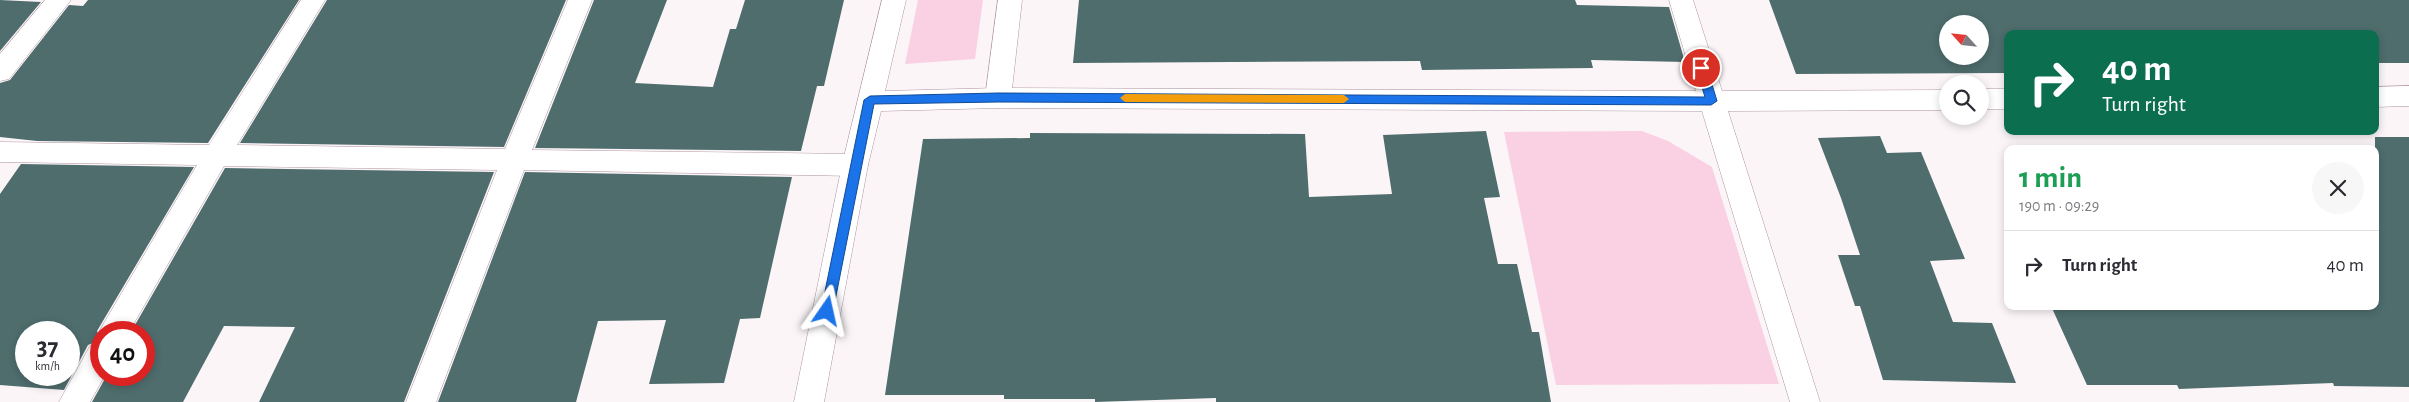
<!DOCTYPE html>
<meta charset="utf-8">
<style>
:root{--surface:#fff;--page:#f7f7f7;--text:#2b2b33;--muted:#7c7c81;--line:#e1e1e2}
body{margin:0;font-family:"Alegreya Sans",sans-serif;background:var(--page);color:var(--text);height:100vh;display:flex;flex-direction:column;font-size:19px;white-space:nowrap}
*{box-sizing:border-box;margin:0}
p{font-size:16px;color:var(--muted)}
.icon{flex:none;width:28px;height:28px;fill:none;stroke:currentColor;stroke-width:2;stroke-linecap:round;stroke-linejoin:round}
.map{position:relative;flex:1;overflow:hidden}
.sheet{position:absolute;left:2004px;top:145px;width:375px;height:165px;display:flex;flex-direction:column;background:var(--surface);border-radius:10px;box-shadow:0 2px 8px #0003}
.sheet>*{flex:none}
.top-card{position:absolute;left:2004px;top:30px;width:375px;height:105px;border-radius:10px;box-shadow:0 2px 8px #0003;background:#0b6e4f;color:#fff;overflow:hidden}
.needle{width:32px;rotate:297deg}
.controls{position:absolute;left:1939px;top:15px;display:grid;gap:10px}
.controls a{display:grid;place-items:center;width:50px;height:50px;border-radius:50%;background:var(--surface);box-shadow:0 2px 8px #0003;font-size:25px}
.speed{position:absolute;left:15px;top:321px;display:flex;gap:10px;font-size:25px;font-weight:700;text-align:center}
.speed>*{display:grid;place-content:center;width:65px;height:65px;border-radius:50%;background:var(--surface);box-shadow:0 2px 8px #0003;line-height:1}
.speed small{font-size:12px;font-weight:400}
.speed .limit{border:8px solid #d22;background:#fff;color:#111}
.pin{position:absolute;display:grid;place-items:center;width:42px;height:42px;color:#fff;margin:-21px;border:2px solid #fff;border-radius:50%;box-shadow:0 1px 5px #0007}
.me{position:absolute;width:55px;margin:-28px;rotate:11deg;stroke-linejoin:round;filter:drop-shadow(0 0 4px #0008)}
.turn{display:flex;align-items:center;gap:18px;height:105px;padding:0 15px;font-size:22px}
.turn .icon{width:65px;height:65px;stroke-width:2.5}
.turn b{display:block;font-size:35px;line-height:42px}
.round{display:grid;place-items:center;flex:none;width:52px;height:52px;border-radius:26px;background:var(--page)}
.summary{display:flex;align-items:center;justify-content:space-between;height:85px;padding:0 15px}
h1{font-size:30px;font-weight:700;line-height:38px;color:#1e9e55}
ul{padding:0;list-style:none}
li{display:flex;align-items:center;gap:15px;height:70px;padding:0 15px;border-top:1px solid var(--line)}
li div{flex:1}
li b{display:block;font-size:19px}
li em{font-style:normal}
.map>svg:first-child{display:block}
.green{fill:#fad0e3}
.building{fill:#4f6d6d;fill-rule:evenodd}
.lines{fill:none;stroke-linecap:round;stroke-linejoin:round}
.minor-casing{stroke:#ae94a0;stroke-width:1}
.tertiary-casing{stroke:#ae94a0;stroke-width:1}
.minor{fill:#fff;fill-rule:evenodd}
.tertiary{fill:#fff;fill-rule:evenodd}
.route{fill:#1a73e8;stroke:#114b97}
.slow{fill:#f59e0b}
</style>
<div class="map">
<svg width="2409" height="402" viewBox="0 0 2409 402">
<rect width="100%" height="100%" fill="#fbf5f8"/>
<path class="green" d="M918,0H983L975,59L905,64Z
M1642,131L1668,141L1712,167L1779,384L1556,385L1504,132Z"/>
<path class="building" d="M0,0L41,2L0,51Z
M88,0H299L208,143L37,141L0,137V83L10,80L69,5L83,6Z
M327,0H566L504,147L240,143Z
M594,0H667L635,83L713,87L730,29H736L745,0H844L824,86H817L801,151L535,148Z
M1079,0H1575L1577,5L1669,7L1685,62L1591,60L1593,68L1422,70L1420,61L1073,63Z
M1769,0H2409V63H2375V34H2008V73L1796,74ZM1948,24H1980V56H1948Z
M1486,131L1500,197L1484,198L1498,264H1517L1532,332H1539L1551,402H1216V398L1095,402V399H1004V395H885L923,139L1030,138V133L1305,134L1309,197L1392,194L1383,135Z
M1880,136L1887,153L1921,152L1965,259L1930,261L1953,322L1992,323L2016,383L1883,380L1860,306H1855L1838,255H1860L1841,198L1818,138Z
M2375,137H2409V387L2334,386L2333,383L2179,389L2177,385H2087L2051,306H2375Z
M21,164L194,167L97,331L101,340L88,345L64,390L0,385V194ZM26,332H69V375H26Z
M225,168L494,172L404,402H259L295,327L224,326L183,402H92L107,375H144V332H131Z
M525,172L792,177L760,318L740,319L724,383L649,384L666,320L598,321L576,402H438Z"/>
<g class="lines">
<g class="minor-casing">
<path id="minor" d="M45,0H71L9,79L0,81V54Z
M301,0H325L237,145L505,149L568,0H592L532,150L855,154L865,158L868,165L865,172L855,176L524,170L436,402H406L497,170L224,166L129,332H101V336L99,332L104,323L197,165L0,162V142L209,145Z
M998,0H1022L1011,98L1007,105L998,108L989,105L985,98Z
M101,342V375H105L90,402H59L90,346Z"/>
</g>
<g class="tertiary-casing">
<path id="tertiary" d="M882,0H906L885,91L998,88L1696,91L1669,0H1693L1722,91L1948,90V110L1728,111L1820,402H1790L1702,111L998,108L881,111L868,165L824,402H794L842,165Z
M2409,86V106L2375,107V87Z
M1980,89H2008V109H1980Z"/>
</g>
<use href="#minor" class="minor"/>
<use href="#tertiary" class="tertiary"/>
</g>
<path class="route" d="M1701,64L1707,68L1717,101L1711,105L998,102L874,104L833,311L827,316L821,311L864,100L870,96L998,93L1705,97L1696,68Z"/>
<path class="slow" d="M1125,94L1344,95L1349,99L1344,103L1125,102L1120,98Z"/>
</svg>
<div class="controls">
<a><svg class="needle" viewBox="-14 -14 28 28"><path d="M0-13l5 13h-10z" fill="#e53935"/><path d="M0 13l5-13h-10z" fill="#7c7c81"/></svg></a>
<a><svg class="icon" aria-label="search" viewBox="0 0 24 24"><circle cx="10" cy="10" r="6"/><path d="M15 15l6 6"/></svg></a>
</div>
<div class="speed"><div>37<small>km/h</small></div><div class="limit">40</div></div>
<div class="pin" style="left:1701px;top:68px;background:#d93025"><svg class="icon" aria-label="arrive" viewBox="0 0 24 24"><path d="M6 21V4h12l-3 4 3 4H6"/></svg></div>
<svg class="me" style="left:827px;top:311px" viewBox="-20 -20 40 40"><path d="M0-17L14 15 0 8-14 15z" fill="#1a73e8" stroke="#fff" stroke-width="4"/></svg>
<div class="top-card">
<div class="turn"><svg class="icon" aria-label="right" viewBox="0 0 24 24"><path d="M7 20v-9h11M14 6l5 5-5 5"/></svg><div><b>40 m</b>Turn right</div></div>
</div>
<section class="sheet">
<div class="summary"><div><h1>1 min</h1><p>190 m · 09:29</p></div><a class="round"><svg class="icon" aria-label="close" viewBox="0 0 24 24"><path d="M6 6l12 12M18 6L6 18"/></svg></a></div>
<ul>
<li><svg class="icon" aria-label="right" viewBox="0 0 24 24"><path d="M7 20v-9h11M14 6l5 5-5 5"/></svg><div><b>Turn right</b></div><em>40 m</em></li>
</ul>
</section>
</div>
